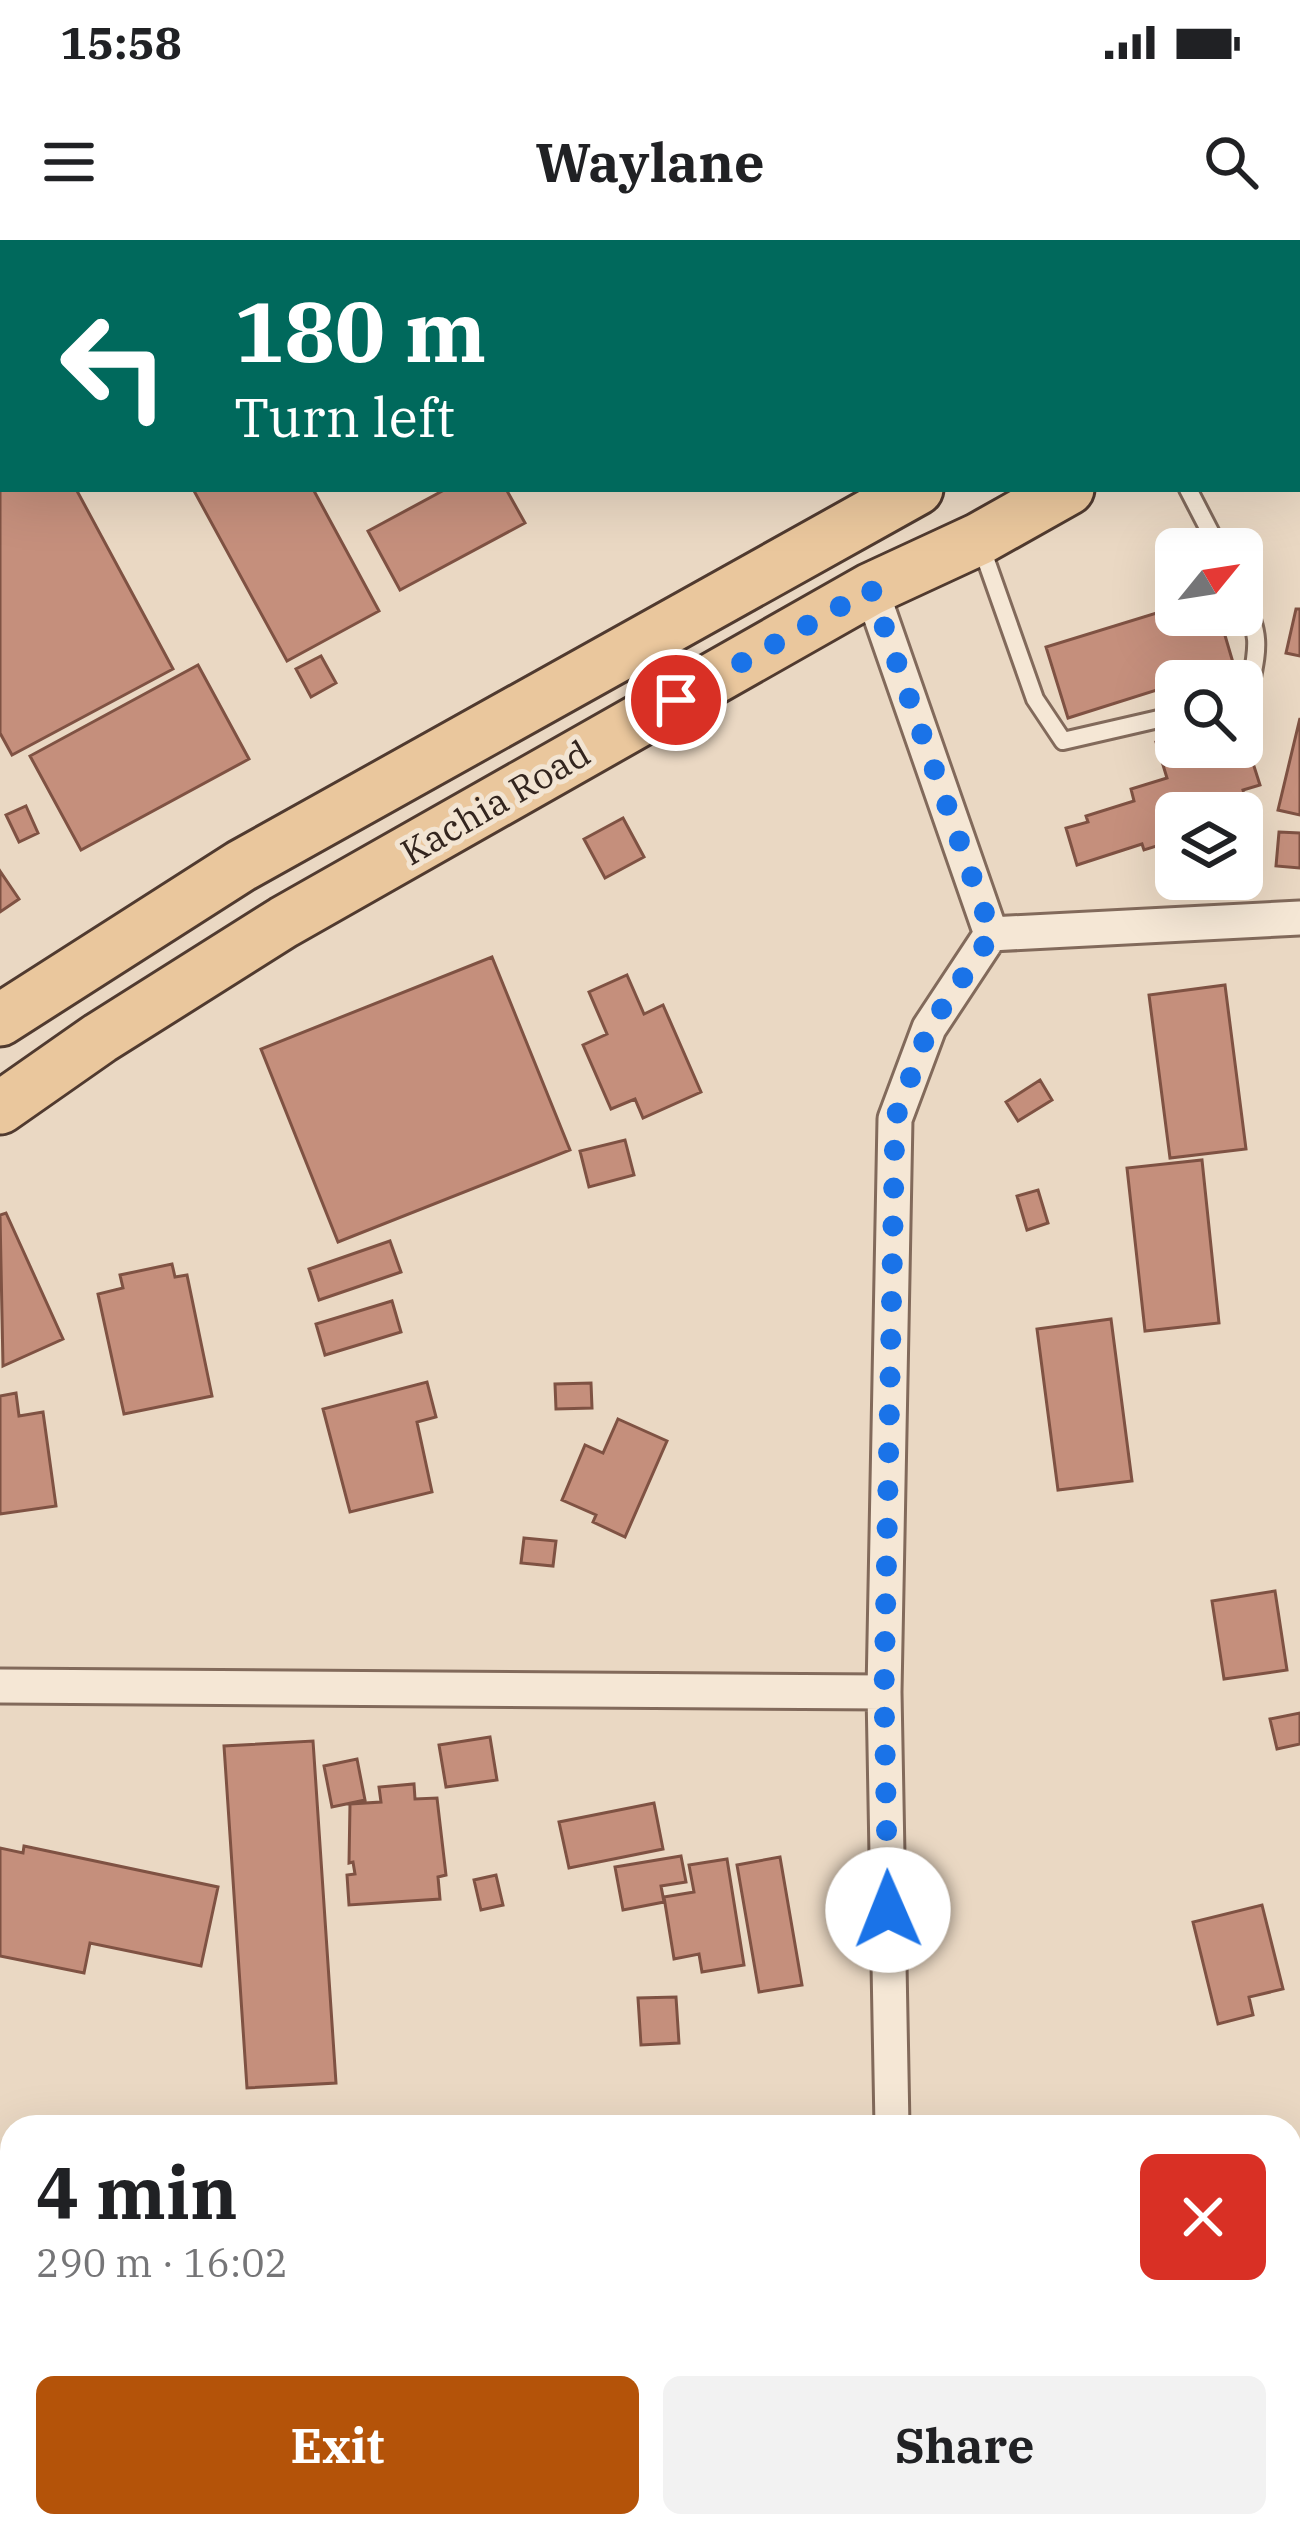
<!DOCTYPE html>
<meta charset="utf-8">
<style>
:root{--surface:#fff;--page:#f2f2f2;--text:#202124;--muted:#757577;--accent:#b45309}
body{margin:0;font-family:"IBM Plex Serif",serif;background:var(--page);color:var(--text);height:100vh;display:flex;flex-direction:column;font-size:45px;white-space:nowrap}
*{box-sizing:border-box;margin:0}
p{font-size:39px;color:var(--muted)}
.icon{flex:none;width:66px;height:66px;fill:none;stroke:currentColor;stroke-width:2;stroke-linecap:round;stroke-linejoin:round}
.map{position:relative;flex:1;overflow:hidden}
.panel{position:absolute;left:0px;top:1875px;width:1302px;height:423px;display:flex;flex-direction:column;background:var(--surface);border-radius:36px 36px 0 0;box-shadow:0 12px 48px #0002}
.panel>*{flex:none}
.banner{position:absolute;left:0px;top:0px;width:1302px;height:252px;box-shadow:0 12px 48px #0002;background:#00695c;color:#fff;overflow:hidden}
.needle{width:78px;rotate:60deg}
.tools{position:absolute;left:1155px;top:288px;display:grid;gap:24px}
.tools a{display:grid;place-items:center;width:108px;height:108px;border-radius:18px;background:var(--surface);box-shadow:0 12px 48px #0002;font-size:60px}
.pin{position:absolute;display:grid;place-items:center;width:102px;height:102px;color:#fff;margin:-51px;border:6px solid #fff;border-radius:50%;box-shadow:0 3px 12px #0007}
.me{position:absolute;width:132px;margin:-66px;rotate:359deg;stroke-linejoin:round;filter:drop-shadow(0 0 9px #0008)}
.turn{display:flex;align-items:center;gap:42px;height:252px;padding:0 36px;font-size:54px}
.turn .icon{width:156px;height:156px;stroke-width:2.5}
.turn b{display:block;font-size:84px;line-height:102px}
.round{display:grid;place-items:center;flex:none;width:126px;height:126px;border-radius:18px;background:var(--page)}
.summary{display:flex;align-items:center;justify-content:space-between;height:204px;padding:0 36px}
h1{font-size:72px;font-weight:800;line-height:90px}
.cta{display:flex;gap:24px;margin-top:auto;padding:24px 36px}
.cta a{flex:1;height:138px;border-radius:18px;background:var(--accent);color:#fff;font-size:48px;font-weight:800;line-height:138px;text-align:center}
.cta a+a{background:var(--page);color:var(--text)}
.status{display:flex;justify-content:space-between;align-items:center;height:84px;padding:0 60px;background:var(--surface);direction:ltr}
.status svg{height:33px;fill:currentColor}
header{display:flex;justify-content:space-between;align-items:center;height:156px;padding:0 36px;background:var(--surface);font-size:54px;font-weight:800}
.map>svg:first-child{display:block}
.building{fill:#c58f7c;stroke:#7f5243;stroke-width:3}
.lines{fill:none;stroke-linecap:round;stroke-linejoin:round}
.service-casing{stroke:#826a5b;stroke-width:22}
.minor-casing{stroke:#826a5b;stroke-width:39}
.primary-casing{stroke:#503a2f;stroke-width:57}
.service{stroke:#f5e7d5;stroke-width:16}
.minor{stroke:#f5e7d5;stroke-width:33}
.primary{stroke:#eac79d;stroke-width:51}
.route{stroke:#1a73e8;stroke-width:21;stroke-dasharray:0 37.8}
.labels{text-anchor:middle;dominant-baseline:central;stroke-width:10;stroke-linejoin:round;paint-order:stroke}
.street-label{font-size:36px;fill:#33251e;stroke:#f2e4d2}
</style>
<div class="status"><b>15:58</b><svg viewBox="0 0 49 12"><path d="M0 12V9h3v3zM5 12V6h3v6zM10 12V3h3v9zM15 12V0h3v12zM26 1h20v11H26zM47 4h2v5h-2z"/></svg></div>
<header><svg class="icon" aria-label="menu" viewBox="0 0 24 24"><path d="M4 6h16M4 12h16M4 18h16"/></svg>Waylane<svg class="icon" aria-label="search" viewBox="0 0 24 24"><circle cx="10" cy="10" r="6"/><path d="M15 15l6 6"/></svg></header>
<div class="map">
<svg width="1300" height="2296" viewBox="0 0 1300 2296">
<rect width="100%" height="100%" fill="#ead8c3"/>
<path class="building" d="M0,108L3,249H76L173,429L12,515L0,493Z
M193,249H313L379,371L287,421Z
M446,249H506L525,283L400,350L368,291Z
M1176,367V375H1219L1234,426L1176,441V444L1068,478L1046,407Z
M1296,369H1300V416L1286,413Z
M321,416L336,443L311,457L296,429Z
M198,425L249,519L81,610L30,516Z
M1300,478V575L1278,570Z
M1244,495L1260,545L1243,550L1249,570L1176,573V600L1144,610L1142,604L1077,625L1066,588L1088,582L1086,576L1134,561L1131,549L1167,538L1156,502L1176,496V507H1242Z
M26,566L38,593L19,602L6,575Z
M623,578L644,617L605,638L584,599Z
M1279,592L1300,593V628L1276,626Z
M0,631L19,659L0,672Z
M492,717L570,910L338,1002L261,809Z
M627,735L644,774L663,765L701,852L643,878L635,859L611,869L583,805L607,794L589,752Z
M1225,745L1246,909L1170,918L1149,755Z
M1040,840L1052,860L1018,881L1006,862Z
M625,900L634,935L589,947L580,911Z
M1202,920L1219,1083L1145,1091L1127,928Z
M1038,950L1048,983L1027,990L1017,956Z
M6,973L63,1099L3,1126L0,975Z
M390,1001L401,1032L319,1060L309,1029Z
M172,1024L175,1037L187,1035L212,1156L124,1174L98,1054L123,1048L120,1035Z
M392,1061L401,1092L325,1115L316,1084Z
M1111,1079L1132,1241L1058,1250L1037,1089Z
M427,1142L436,1177L417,1182L432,1252L350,1272L323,1169Z
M591,1143L592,1168L556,1169L555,1144Z
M16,1153L19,1176L43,1172L56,1266L0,1274V1156Z
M618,1179L667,1201L625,1297L593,1282L596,1275L562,1260L585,1205L603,1213Z
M524,1298L556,1301L553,1326L521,1323Z
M1275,1351L1287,1430L1224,1439L1212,1361Z
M1300,1473V1504L1277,1509L1270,1479Z
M490,1497L497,1540L446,1547L439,1505Z
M313,1501L336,1843L247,1848L224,1506Z
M357,1519L365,1560L332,1567L324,1526Z
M414,1544L415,1559L437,1558L446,1635L438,1637L440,1659L349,1665L347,1635L355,1634L353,1622L349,1623L350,1564L381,1562L379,1547Z
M654,1563L663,1609L569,1628L559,1582Z
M24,1606L218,1647L201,1726L90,1703L84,1733L0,1716V1608L23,1613Z
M681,1616L686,1642L661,1646L664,1662L623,1670L615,1627Z
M780,1617L802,1745L759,1752L737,1625Z
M727,1619L744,1725L702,1732L699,1714L674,1719L664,1657L694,1652L689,1625Z
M496,1635L503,1665L481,1670L474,1640Z
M1262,1665L1283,1749L1249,1757L1253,1775L1218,1784L1193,1682Z
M676,1757L679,1803L641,1805L638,1758Z
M1290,1926H1300V1958L1290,1957Z
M1294,1962H1300V2020L1290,2019Z
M0,1977L12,2000V2016L0,2023Z
M1300,2052V2090L1290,2092V2055Z
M1290,2194L1300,2195V2296H1270L1271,2286H1290Z
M263,2286H381L382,2296H268Z"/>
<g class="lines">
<g class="service-casing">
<path id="service" d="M1188,249L1219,309
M981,306L1035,459L1063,501L1176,475
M1242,356C1264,400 1256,412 1248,459L1242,460"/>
</g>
<g class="minor-casing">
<path id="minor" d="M871,349L991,694L929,788L895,879L884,1452L892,1887
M991,694L1300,678
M0,1446L884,1452
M899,2286V2296"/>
</g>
<g class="primary-casing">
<path id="primary" d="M1299,35H1300
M1299,118L1300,117
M0,780L241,626L917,249
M0,868L100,798L284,682L871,349L979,299L1068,249"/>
</g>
<use href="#service" class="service"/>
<use href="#minor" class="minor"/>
<use href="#primary" class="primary"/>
</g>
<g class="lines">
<path class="route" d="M676,460L871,349L992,694L929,788L895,879L884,1452L888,1670"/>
</g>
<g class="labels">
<g class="street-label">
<text transform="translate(495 562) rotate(-30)">Kachia Road</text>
</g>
</g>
</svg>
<div class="tools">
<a><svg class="needle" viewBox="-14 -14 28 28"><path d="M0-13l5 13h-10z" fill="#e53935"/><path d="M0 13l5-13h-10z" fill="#757577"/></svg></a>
<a><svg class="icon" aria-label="search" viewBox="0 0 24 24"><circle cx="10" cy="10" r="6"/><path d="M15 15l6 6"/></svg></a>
<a><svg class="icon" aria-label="layers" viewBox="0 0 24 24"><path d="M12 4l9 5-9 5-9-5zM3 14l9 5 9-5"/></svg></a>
</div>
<div class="pin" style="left:676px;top:460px;background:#d93025"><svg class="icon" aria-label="arrive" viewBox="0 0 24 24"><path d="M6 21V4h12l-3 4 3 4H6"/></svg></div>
<svg class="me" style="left:888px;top:1670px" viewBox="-20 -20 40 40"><circle r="19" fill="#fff"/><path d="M0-13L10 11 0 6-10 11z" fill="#1a73e8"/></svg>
<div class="banner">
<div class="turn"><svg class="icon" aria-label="left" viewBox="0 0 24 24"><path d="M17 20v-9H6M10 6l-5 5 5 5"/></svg><div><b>180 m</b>Turn left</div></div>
</div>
<section class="panel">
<div class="summary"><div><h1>4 min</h1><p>290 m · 16:02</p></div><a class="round" style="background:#d93025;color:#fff"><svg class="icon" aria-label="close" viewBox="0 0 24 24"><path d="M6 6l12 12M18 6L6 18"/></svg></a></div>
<div class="cta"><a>Exit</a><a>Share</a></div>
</section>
</div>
